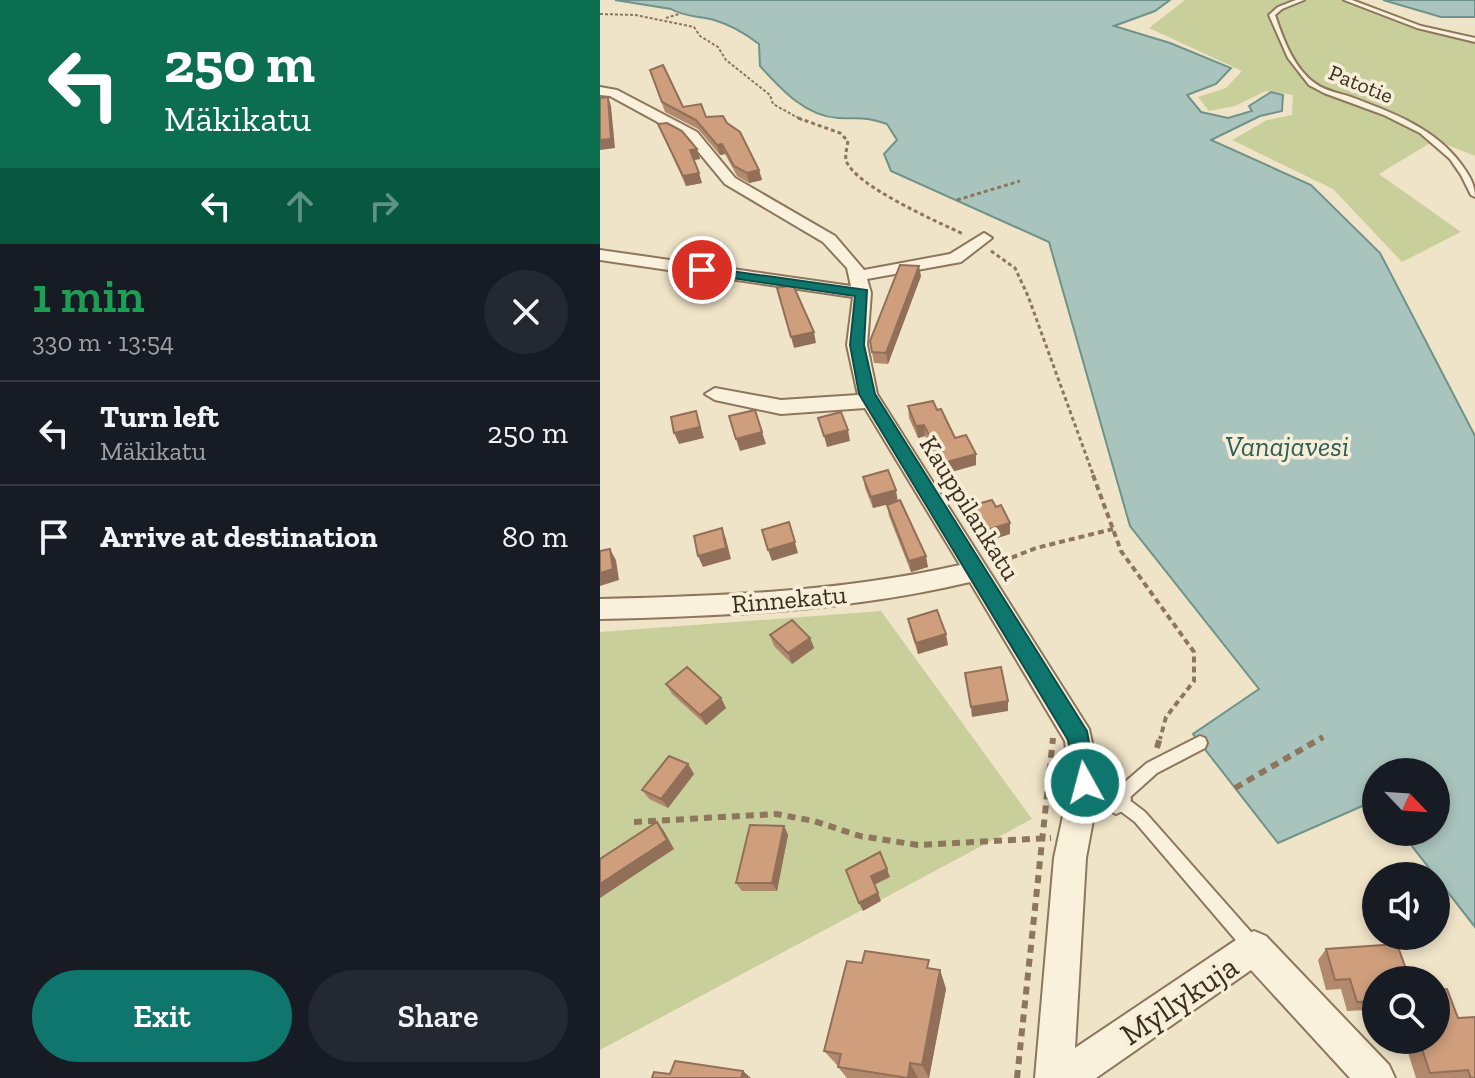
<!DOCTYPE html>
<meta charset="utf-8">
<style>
:root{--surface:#171b24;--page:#242831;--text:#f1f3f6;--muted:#9ea1a6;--line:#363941;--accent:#0f766e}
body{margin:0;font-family:"Zilla Slab",serif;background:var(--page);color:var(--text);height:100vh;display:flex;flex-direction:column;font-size:30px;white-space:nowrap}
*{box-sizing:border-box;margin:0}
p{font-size:26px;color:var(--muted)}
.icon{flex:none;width:44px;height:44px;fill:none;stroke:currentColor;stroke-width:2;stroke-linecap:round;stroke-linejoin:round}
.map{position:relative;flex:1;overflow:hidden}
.sheet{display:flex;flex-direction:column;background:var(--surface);width:600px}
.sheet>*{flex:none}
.top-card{background:#0b6e4f;color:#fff;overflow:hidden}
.needle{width:52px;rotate:115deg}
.controls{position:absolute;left:762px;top:758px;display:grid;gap:16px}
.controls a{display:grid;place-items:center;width:88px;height:88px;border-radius:50%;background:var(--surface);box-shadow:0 4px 12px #0003;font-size:40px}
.pin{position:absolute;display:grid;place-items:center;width:68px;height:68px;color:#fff;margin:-34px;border:4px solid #fff;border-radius:50%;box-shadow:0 2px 8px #0007}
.me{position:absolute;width:88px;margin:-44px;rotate:353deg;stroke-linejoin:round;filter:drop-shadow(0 0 6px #0008)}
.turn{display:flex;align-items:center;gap:28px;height:168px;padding:0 32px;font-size:36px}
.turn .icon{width:104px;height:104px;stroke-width:2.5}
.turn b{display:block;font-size:56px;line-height:68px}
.lanes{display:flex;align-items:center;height:76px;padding:0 32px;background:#0003;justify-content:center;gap:40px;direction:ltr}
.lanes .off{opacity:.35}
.round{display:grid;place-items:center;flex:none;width:84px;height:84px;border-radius:42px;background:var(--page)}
.summary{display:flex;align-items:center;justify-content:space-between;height:136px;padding:0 32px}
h1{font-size:48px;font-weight:600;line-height:60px;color:#1e9e55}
.primary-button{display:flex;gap:16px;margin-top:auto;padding:16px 32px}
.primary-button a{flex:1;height:92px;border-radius:48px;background:var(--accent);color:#fff;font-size:32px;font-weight:600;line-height:92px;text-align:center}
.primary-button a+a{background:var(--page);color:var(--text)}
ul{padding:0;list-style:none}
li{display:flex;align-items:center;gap:24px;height:104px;padding:0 32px;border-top:2px solid var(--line)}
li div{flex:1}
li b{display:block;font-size:30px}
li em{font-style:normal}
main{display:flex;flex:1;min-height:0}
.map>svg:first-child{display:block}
.green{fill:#c9cf9b}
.water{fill:#a9c4bc;stroke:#6f938a;stroke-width:2}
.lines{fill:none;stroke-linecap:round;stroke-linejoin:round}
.service-casing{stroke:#8d765c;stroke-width:4}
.minor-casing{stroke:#8d765c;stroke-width:4}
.path-far3{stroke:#8d765c;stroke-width:2;stroke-dasharray:3 2;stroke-linecap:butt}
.path-far2{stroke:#8d765c;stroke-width:3;stroke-dasharray:4 3;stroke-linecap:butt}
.path-far1{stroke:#8d765c;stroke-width:4;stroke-dasharray:6 4;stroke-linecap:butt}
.path{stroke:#8d765c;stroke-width:6;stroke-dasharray:8 6;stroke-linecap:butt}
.service{fill:#faf1dc;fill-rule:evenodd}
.minor{fill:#faf1dc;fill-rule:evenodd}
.wall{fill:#b2896c}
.shaded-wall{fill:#916f58}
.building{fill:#cf9f7d;stroke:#916f58;stroke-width:2}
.route{fill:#0f766e;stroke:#0a4d48;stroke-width:2}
.labels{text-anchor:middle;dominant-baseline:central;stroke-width:7;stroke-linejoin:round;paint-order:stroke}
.far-street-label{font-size:22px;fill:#3d2e20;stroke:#f7eed8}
.street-label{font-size:26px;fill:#3d2e20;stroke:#f7eed8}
.water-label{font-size:28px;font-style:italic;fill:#2f5d5a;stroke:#f7eed8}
.near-street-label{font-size:32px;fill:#3d2e20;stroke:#f7eed8}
</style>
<main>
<section class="sheet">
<div class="top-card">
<div class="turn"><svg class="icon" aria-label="left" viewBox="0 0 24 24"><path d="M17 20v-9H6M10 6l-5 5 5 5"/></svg><div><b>250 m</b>Mäkikatu</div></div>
<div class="lanes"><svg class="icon" aria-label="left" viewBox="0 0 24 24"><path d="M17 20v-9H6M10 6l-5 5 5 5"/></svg><svg class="icon off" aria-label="ahead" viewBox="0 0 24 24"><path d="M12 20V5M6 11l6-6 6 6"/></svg><svg class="icon off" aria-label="right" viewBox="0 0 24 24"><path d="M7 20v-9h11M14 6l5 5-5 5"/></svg></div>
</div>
<div class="summary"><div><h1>1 min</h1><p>330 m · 13:54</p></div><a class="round"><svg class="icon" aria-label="close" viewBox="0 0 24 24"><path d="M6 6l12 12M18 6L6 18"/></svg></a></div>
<ul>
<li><svg class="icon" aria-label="left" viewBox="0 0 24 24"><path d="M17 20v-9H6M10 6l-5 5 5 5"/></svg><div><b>Turn left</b><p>Mäkikatu</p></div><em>250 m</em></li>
<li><svg class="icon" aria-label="arrive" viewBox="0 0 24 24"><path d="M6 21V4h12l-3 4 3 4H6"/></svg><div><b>Arrive at destination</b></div><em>80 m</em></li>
</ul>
<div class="primary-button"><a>Exit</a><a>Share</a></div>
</section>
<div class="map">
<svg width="875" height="1078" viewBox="0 0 875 1078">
<rect width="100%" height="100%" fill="#f0e4c8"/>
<path class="green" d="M585,0H750L819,27L875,40V156L835,140L779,174L861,232L802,262L733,189L632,140L667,120L692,115L693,95L666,91L635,106L609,111L598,97L626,88L642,71L549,28Z
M281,611L432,819L0,1050V632Z"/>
<path class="water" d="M15,0H570L555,11L514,26L570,43L631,68L616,84L587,95L601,112L628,118L652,111L649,106L671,92L683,95L682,111L660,116L611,140L711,185L780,253L875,436V927L801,832H836V772H776V800L678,843L593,734L659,689L530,526L449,242L291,171L284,154L297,140L287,124C263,116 261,119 238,118C205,116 181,89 160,66L159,44C146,34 131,25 114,20C100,16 84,17 71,9Z
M783,0H875V17H841Z"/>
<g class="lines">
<g class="service-casing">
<path id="service" d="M696,0H704L682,9L675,15C683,39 694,69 716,84C726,91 739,93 751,97C791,112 835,128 861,164C869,175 875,184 875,197L871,195L861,175L850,159L820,133L784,115L724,93L709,85L688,58L669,15L678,7Z
M744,0H752L821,26L875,38V42L817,28Z
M600,736L605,738L607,743L605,748L557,773L528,799L545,812L658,940L661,946L658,952L652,955L646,952L535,822L511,804L508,799L511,794L547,763Z"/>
</g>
<g class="minor-casing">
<path id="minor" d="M0,87L17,90L97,132L135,178L235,236L264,270L350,254L384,233L392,238L361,262L267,279L271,293L267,345L277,394L489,729L499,775L527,789L531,799L527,809L516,814L496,804L486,858L475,1048L642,936L654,931L666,936L789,1065L795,1078H750L651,970L496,1078H435L454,858L470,783L465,741L370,582C248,611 125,616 0,619V599C121,596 241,592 360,565L265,408L181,414L115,400L105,394L115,388L181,400L258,395L247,345L253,297L0,260V250L251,286L247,268L223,242L125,184L87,138L10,96L0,95Z"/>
</g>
<path class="path-far3" d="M0,14L35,15L94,27L100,36L118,47L126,60L170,95L173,104L202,120
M66,18L79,14"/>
<path class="path-far2" d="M198,118L240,133L248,141C247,147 245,155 246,160C253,185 338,222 363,234
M357,200L420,181
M391,251L415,268L428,296L494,477"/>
<path class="path-far1" d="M493,475L521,551L594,652V681L566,717L560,739
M393,565L436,548L513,529
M720,739L723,737"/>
<path class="path" d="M557,748L560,737
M635,788L723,737
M34,822L176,814L214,821L260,836L318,845L451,838
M417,1078L453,738"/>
<use href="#service" class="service"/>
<use href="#minor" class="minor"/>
</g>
<path class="wall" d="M50,70L83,107L106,117L127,123L159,170L162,180L149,183L137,176L125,154L120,155L98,129L65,112Z
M58,124L97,149L100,159L94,160L102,183L86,186L62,133Z
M321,276L288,364L274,363L270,341Z
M308,406L337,410L355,438L376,465L344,474L325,436L318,438L309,418Z
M263,477L298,501L328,567L311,572L289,516L287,505L292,503L273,508L265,488Z
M370,506L396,507L410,523V534L384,542L371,517Z
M308,619L348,645L318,654L310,629Z
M170,635L210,638L214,648L192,664L174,646Z
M66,684L121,698L126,708L106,725L72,694Z
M88,764L94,774L68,808L49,799L42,790Z
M184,826L188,835L177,891H142L136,883Z
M726,949L776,980V1039L768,1010L747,1011L741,989L726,990L718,960Z
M262,963L340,970L346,989L329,1078H247L238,1067V1066L224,1051Z
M836,990L875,1078H816L804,1040H836Z"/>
<path class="shaded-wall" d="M8,97L11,106L15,148L0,150V140Z
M122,144L125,154L120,155L117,145Z
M97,149L100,159L93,160L90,150Z
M159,170L162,180L149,183L147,173Z
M99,173L102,183L86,186L83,176Z
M319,266L321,276L288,364L286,353Z
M214,332L216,343L194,348L191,337Z
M96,411L104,438L79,444L74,433Z
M324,425L325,436L318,438L316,426Z
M248,430L250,441L227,447L224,436Z
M162,432L166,444L140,451L136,439Z
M376,454V465L344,474L343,463Z
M296,490L298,502L273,508L271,497Z
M189,522L198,553L172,561L168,550Z
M410,523V534L384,542L383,531Z
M122,528L126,539L131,559L103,567L98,556Z
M10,549L16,560L19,580L0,586V573Z
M326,556L328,567L311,572L309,561Z
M346,634L348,645L318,654L316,643Z
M210,638L214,648L192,664L188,653Z
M121,698L126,708L106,725L100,715Z
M408,701V711L372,717L371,707Z
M88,764L94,774L68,808L61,799Z
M57,822L64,831L74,849L0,898V884Z
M184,826L188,835L177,891L172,883Z
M287,869L290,877L274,885L271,876Z
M278,893L281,901L263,911L259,903Z
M340,970L346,989L329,1078L322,1065Z
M310,1063L318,1078H308Z
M143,1071L151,1078H141Z"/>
<path class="building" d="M63,65L83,107L101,104L106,117L123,116L127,123L140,132L159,170L147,173L134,166L122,144L117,145L96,120L62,102L50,70Z
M8,97L11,139L0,140V98Z
M67,123L82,131L97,149L90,150L99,173L83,176L58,124Z
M300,265L319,266L286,353L272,352L270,341Z
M193,285L214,332L191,337L177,288Z
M333,401L337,410L341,409L355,438L366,435L376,454L343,463L324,425L316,426L308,406Z
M155,410L162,432L136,439L129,416Z
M96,411L100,427L74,433L71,417Z
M241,412L248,430L224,436L218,418Z
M288,470L296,490L271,497L263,477Z
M300,500L326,556L309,561L287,505Z
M392,500L396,507L401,505L410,523L383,531L370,506Z
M189,522L195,542L168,550L162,530Z
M122,528L126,548L98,556L94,536Z
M10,549L13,569L0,573V551Z
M337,610L346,634L316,643L308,619Z
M192,620L210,638L188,653L170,635Z
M87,667L121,698L100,715L66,684Z
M401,667L408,701L371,707L365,673Z
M69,756L88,764L61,799L42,790Z
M57,822L67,840L0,884V859Z
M150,825L184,826L172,883H136Z
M280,852L287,869L271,876L278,893L259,903L246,870Z
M797,944L810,980H776V1001L757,1002L750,979L735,980L726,949Z
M265,951L329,960L327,968L340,970L322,1065L310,1063L308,1078L238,1067L241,1054L224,1051L247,961L262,963Z
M847,989L858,1018L875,1017V1078H871L868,1070L830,1073L819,1040H836V990Z
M75,1061L143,1071L141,1078H52L54,1072L70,1074Z"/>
<path class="route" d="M102,267L267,290L264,345L275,394L487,731L496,783L493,790L485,793L477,790L468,740L259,394L250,345L255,296L97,273V268Z"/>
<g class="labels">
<g class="far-street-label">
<text transform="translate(761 84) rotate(22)">Patotie</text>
</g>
<g class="street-label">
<text transform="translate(370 508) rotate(58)">Kauppilankatu</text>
<text transform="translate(189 599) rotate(-5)">Rinnekatu</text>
</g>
<g class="water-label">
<text x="687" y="446">Vanajavesi</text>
</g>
<g class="near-street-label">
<text transform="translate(579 1000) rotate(-34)">Myllykuja</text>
</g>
</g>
</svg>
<div class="controls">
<a><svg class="needle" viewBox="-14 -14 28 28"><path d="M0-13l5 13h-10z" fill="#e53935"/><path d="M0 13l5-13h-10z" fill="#9ea1a6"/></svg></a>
<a><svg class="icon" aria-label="sound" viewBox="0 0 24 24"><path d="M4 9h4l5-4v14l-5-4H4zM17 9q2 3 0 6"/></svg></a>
<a><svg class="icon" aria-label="search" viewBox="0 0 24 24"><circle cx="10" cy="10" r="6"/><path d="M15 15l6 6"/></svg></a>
</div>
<div class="pin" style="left:102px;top:270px;background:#d93025"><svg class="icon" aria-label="arrive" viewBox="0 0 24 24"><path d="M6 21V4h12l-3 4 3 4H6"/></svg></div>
<svg class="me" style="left:485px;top:783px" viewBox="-20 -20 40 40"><circle r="17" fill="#0f766e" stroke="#fff" stroke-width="3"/><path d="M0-11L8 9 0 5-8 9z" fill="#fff"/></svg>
</div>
</main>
